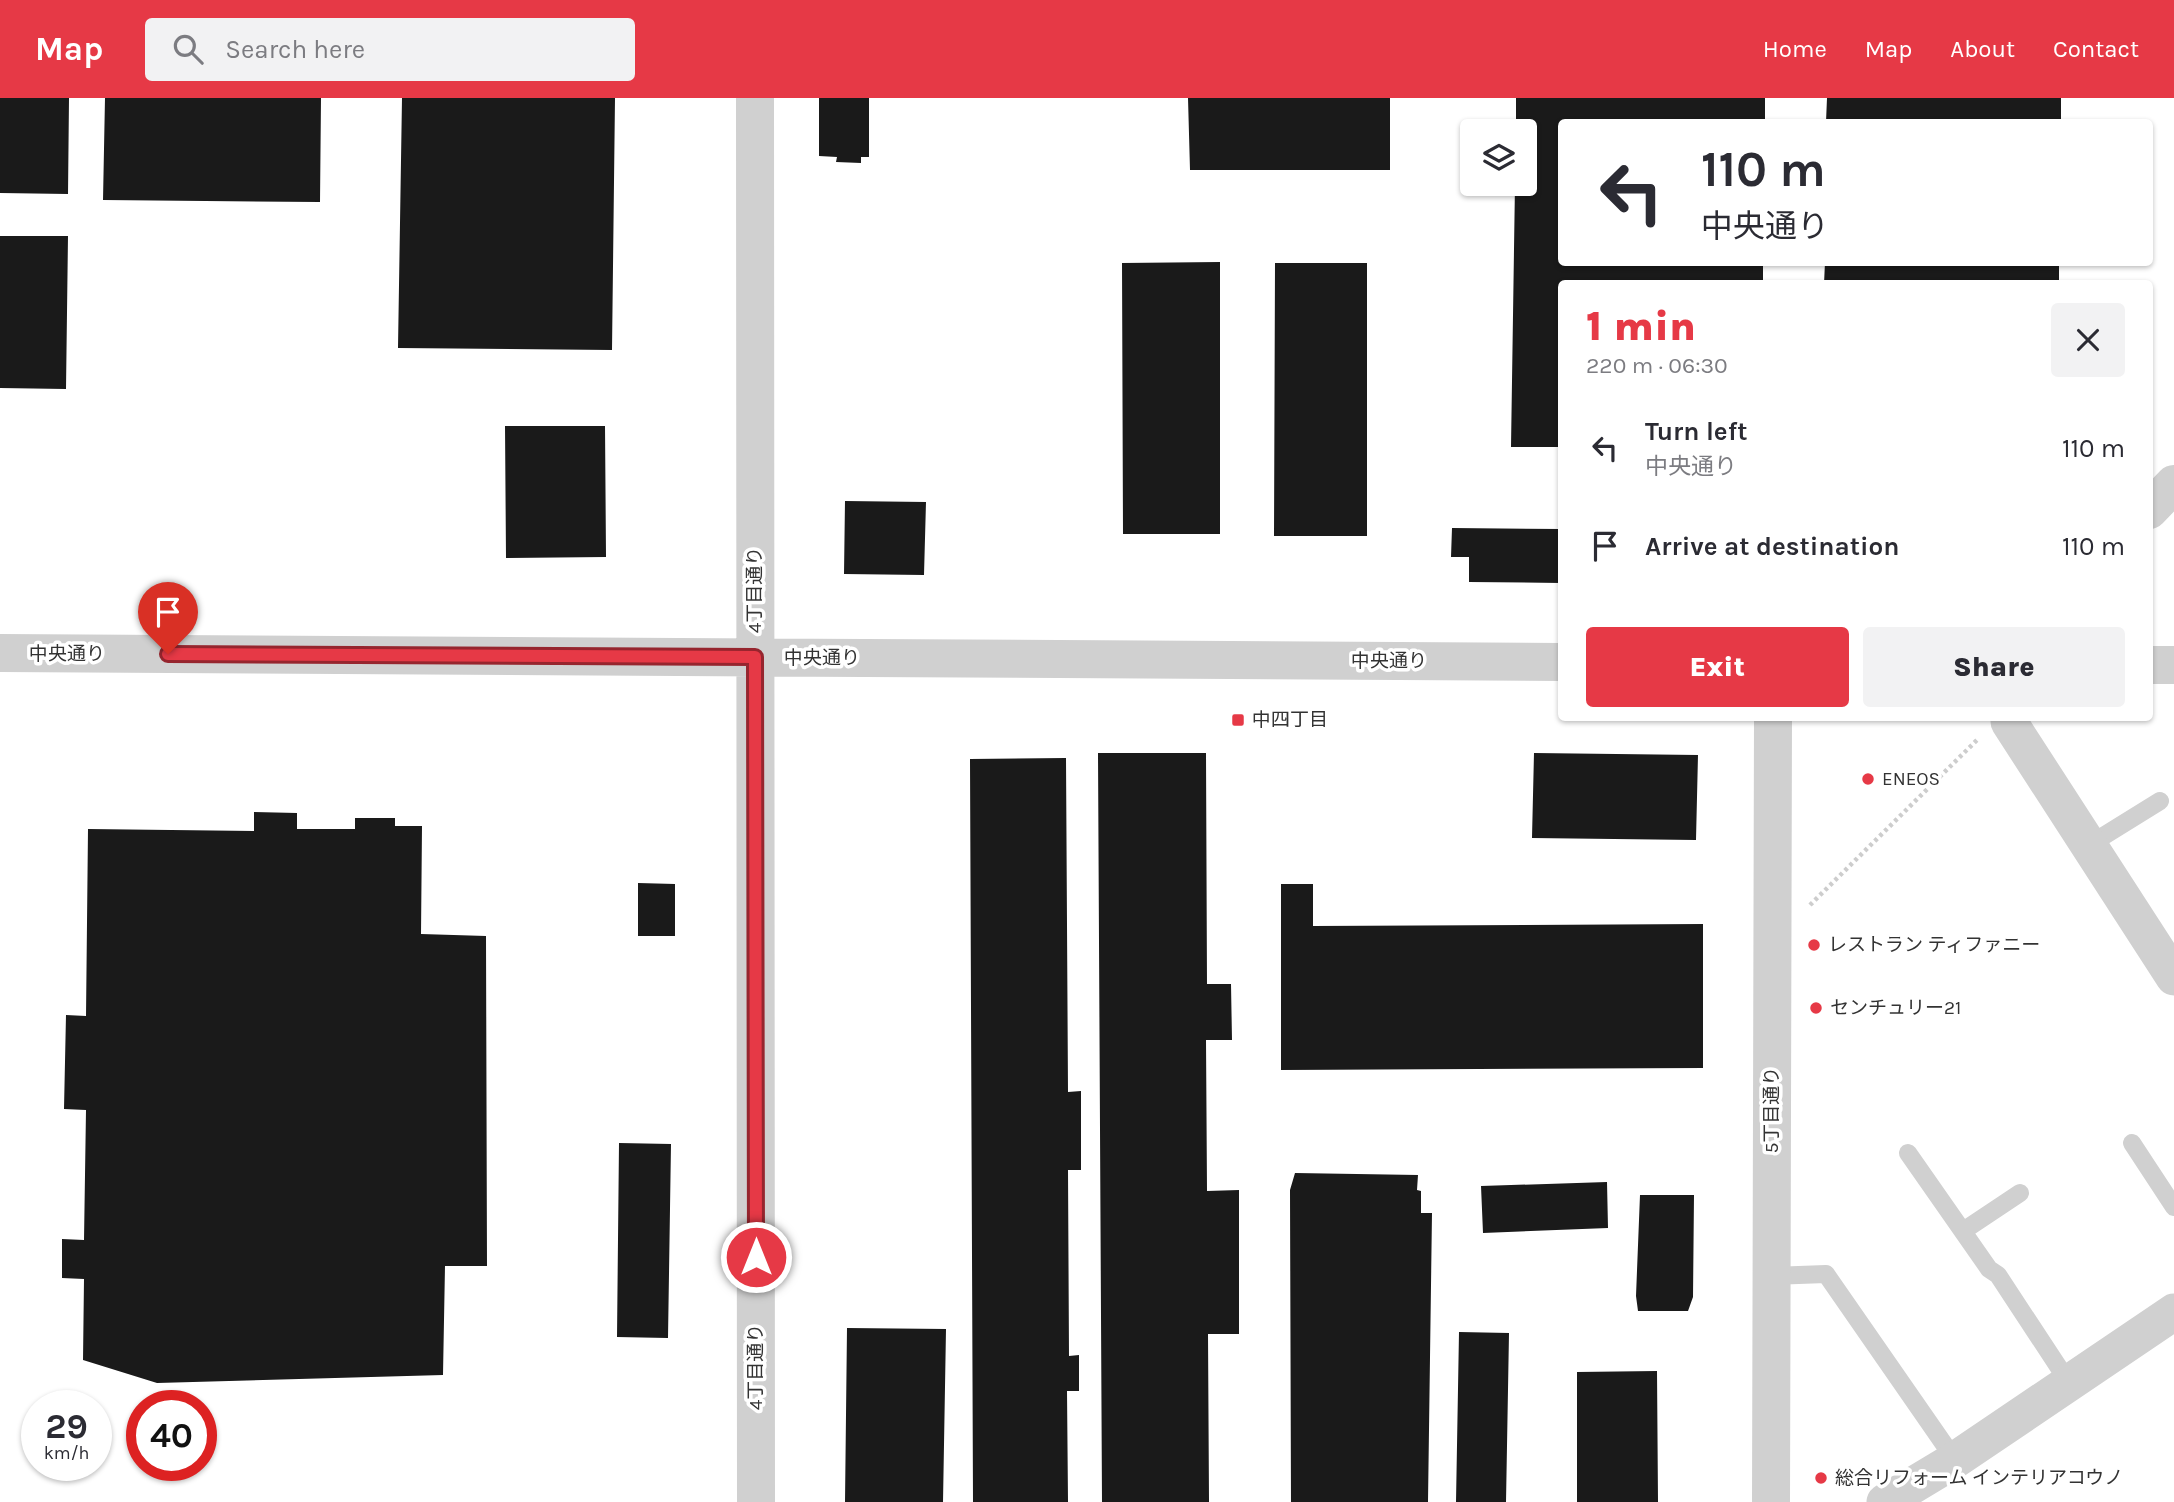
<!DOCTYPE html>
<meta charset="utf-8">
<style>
:root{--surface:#fff;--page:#f2f2f3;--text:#2b2b33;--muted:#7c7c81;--accent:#e63946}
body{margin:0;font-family:Karla,"Noto Sans JP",sans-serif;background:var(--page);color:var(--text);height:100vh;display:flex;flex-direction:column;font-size:26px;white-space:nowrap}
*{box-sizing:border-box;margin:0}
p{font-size:23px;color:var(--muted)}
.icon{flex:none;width:38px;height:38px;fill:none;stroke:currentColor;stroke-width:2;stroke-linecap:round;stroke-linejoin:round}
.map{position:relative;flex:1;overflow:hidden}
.panel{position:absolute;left:1558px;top:182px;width:595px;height:441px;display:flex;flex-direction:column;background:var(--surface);border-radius:7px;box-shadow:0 2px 5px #0004}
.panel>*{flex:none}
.top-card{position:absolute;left:1558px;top:21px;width:595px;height:147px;border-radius:7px;box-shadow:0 2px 5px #0004;background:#fff;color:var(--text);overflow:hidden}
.buttons{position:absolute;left:1460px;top:21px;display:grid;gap:14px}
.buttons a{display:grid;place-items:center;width:77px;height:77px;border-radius:7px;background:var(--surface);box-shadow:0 2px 5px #0004;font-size:35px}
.speed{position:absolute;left:21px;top:1292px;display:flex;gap:14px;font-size:35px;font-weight:700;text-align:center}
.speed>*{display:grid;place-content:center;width:91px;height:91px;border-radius:50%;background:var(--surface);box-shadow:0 2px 5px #0004;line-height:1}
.speed small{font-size:18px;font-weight:400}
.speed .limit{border:10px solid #d22;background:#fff;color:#111}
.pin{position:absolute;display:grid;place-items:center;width:60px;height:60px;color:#fff;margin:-72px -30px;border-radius:50% 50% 50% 0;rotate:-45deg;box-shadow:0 0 7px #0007}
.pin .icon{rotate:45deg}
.me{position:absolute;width:77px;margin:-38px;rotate:0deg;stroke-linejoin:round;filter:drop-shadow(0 0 5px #0008)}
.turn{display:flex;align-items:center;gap:24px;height:147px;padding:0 28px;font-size:32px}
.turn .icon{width:91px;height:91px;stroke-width:2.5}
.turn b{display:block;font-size:49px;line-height:60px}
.round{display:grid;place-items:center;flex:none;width:74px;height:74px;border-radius:7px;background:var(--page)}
.overview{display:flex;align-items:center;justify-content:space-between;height:119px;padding:0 28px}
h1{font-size:42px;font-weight:800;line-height:52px;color:var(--accent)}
.cta{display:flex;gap:14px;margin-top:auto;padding:14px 28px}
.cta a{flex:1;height:80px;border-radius:7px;background:var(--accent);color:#fff;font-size:28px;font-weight:800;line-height:80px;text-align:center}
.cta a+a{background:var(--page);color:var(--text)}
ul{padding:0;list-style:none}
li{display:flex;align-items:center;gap:21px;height:98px;padding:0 28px}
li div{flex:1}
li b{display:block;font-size:26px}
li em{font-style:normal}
header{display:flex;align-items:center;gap:42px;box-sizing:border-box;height:98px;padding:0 35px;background:var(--accent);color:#fff}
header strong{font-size:33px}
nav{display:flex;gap:38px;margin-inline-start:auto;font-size:24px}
.search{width:490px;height:63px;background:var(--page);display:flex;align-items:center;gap:18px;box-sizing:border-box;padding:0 24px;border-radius:7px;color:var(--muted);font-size:26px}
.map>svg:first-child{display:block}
.building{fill:#1a1a1a}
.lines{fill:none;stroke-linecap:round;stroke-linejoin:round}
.path{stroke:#cdcdcd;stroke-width:4.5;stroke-dasharray:3.5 3.5;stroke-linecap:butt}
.service{stroke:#d0d0d0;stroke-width:18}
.minor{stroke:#d0d0d0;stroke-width:37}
.tertiary{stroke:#d0d0d0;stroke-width:38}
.route-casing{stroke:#96252e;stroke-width:18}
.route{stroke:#e63946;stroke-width:12}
.poi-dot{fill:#e63946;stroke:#fff;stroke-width:2.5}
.labels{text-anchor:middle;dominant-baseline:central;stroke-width:7;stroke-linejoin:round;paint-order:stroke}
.street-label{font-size:19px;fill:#333;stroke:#fff}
.poi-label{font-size:19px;fill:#333;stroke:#fff;text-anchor:start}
</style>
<header>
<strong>Map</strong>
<div class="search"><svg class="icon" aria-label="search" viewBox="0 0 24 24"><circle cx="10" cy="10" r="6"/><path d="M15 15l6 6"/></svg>Search here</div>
<nav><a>Home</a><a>Map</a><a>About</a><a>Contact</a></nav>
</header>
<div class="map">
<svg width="2174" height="1404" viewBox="0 0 2174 1404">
<rect width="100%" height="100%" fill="#fff"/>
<path class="building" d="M0,0H69L68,96L0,95Z
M105,0H321L320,104L103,102Z
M402,0H615L612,252L398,250Z
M819,0H869V59H861V65L836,64L837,59L819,58Z
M1188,0H1390V72H1190Z
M1516,0H1765V24H1561V164H1763V186H1561V349H1511L1515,86H1524V33H1516Z
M1827,0H2061V24H1826Z
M0,138H68L66,291L0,290Z
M1220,164V436H1123L1122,165Z
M1825,164H2059V186H1824Z
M1275,165H1367V438H1274Z
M505,328H605L606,459L506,460Z
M845,403L926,404L924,477L844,476Z
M1452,430L1561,431V485L1469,484V459H1451Z
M1098,655H1206L1207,886H1231L1232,942H1206L1207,1093L1239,1092V1236H1208L1209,1404H1102Z
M1534,655L1698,657L1696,742L1532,740Z
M1066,660L1068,994L1081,993V1072H1068L1069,1258L1079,1257V1293H1067L1068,1404H973L970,661Z
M254,714L297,715V731H355V720H395V728H422L421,836L486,838L487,1168H445L443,1277L157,1285L83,1262L84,1181L62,1180V1141L84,1142L86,1012L64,1011L66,917L86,918L88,731L254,733Z
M638,785L675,786V838H638Z
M1281,786H1313V828L1703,826V970L1281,972Z
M619,1045L671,1046L668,1240L617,1239Z
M1295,1075L1418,1077L1417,1092L1421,1093V1115H1432L1428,1404H1291L1290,1092Z
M1607,1084L1608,1130L1483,1135L1481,1088Z
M1640,1097H1694L1693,1199L1688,1213H1638L1636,1198Z
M847,1230L946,1231L943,1404H845Z
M1459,1234L1509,1235L1506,1404H1456Z
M1657,1273L1658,1404H1577V1274Z"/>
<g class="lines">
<path class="path" d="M1810,807L1978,641"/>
<path class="service" d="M2089,747L2160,703
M2132,1045L2174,1109
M1908,1055L1989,1171L1998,1177L2069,1285
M1963,1133L2020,1095
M1771,1178L1826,1176L1955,1362"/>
<path class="minor" d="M2009,620V624L2174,879
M1885,1404L1955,1362L2174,1214"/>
<path class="tertiary" d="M755,0L756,1404
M2149,412L2174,386
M0,555L1561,564
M2149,567H2174
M1771,1404L1773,620"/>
</g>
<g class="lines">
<g class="route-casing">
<path id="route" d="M168,556L755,559L756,1159"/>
</g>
<use href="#route" class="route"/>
</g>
<g class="poi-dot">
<rect x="1231" y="615" width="14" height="14" rx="3.5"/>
<circle cx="1868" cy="681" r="7"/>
<circle cx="1814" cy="847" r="7"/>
<circle cx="1816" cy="910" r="7"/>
<circle cx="1821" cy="1380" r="7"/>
</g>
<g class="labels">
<g class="street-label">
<text transform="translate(755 492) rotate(-90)">4丁目通り</text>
<text x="67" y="556">中央通り</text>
<text x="822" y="560">中央通り</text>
<text x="1389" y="563">中央通り</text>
<text transform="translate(1772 1012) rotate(-90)">5丁目通り</text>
<text transform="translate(756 1269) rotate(-90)">4丁目通り</text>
</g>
<g class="poi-label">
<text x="1252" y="622">中四丁目</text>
<text x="1882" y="681">ENEOS</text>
<text x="1828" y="847">レストラン ティファニー</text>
<text x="1830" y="910">センチュリー21</text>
<text x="1835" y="1380">総合リフォーム インテリアコウノ</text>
</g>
</g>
</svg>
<div class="buttons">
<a><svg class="icon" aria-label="layers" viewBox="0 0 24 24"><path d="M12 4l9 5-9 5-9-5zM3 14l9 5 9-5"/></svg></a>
</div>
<div class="speed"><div>29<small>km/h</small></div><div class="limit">40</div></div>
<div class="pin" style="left:168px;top:556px;background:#d93025"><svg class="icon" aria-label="arrive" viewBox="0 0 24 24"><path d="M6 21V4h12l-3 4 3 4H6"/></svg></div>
<svg class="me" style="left:756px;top:1159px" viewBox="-20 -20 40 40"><circle r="17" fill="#e63946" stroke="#fff" stroke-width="3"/><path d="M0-11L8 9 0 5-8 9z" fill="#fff"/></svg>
<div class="top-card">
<div class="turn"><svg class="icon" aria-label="left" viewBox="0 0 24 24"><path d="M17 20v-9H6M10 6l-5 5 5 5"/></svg><div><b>110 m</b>中央通り</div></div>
</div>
<section class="panel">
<div class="overview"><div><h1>1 min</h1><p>220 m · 06:30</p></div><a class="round"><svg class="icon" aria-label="close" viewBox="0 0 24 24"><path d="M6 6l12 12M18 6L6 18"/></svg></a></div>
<ul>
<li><svg class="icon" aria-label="left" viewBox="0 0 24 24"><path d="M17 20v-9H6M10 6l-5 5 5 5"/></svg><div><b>Turn left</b><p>中央通り</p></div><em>110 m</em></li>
<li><svg class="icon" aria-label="arrive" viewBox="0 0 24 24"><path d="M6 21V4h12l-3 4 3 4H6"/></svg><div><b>Arrive at destination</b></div><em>110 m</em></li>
</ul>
<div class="cta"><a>Exit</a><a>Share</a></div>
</section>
</div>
